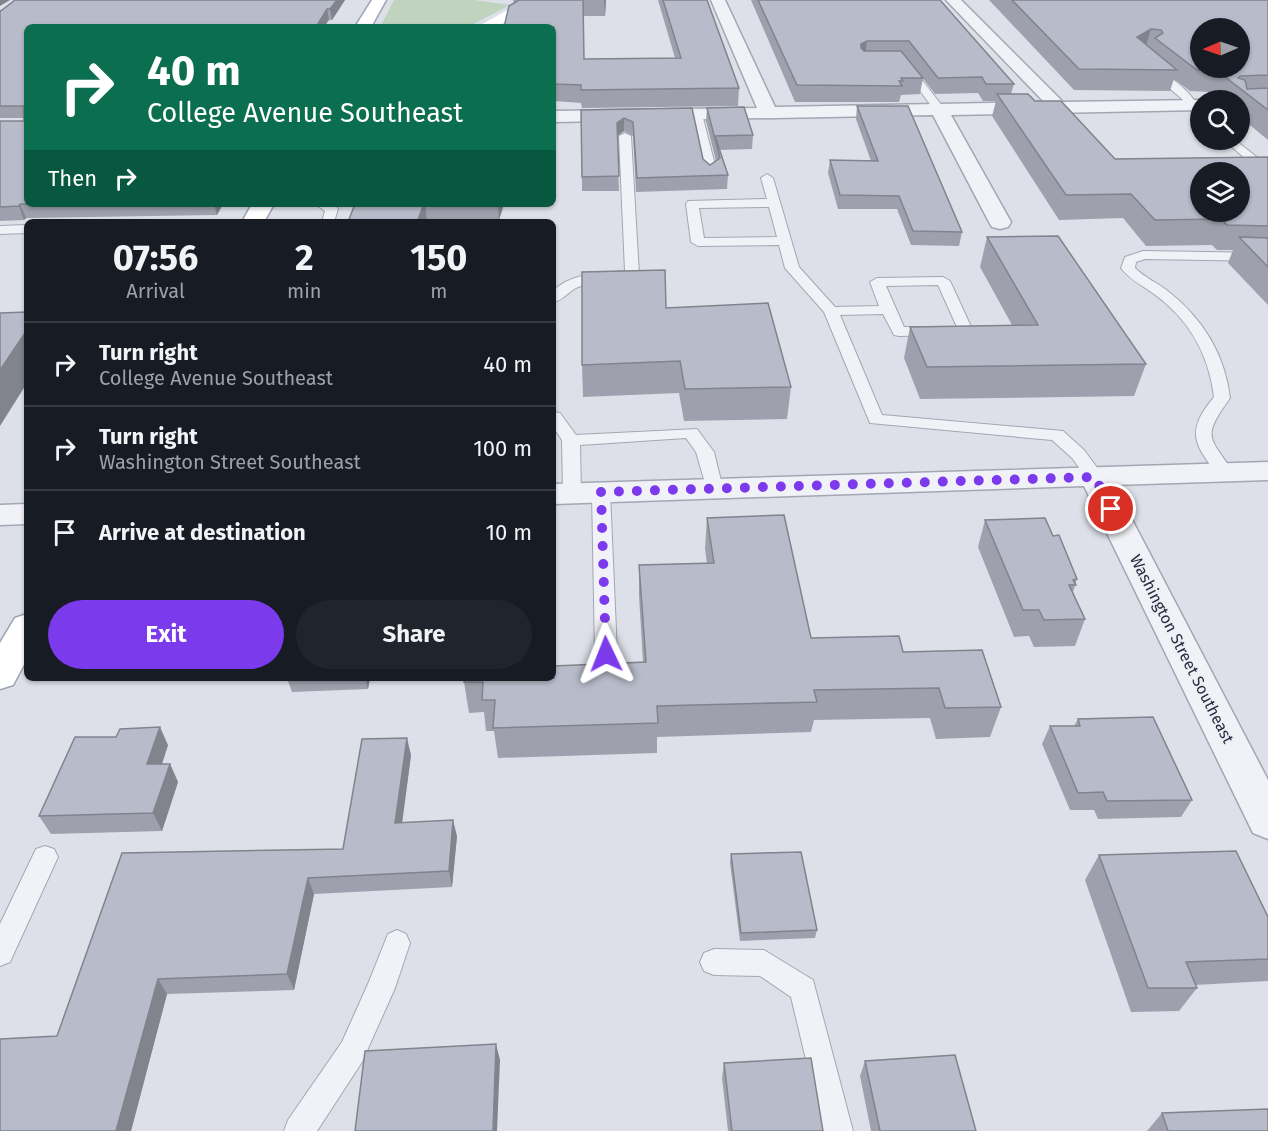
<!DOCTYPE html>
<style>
:root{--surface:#171b24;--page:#20242c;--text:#f1f3f6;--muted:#9ea1a6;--line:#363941;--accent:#7c3aed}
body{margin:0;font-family:"Fira Sans",sans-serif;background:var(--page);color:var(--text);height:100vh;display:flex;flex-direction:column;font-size:22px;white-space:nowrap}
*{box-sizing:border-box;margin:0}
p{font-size:20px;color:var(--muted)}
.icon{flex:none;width:33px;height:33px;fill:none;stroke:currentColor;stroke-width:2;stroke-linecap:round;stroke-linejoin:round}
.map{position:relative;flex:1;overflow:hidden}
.panel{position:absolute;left:24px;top:219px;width:532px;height:462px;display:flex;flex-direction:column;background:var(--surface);border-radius:9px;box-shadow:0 2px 4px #0004}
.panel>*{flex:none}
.guide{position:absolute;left:24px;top:24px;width:532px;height:183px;border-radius:9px;box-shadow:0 2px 4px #0004;background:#0b6e4f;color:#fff;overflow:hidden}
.needle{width:39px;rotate:268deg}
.fabs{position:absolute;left:1190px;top:18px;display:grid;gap:12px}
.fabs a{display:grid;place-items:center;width:60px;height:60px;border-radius:50%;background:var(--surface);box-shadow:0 2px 4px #0004;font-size:30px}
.pin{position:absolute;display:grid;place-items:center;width:51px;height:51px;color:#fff;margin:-26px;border:3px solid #fff;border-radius:50%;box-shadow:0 2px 6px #0007}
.me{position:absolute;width:66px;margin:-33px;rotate:358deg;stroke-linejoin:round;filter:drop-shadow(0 0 4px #0008)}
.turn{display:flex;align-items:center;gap:21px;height:126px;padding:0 24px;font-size:27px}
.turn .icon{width:78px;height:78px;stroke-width:2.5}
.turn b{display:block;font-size:42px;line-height:51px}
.then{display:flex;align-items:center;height:57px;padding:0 24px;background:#0003;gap:12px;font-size:22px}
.eta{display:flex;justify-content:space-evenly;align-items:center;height:102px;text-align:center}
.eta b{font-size:36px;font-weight:700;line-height:42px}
.button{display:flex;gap:12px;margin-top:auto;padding:12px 24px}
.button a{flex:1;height:69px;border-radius:36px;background:var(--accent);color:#fff;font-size:24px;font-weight:700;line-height:69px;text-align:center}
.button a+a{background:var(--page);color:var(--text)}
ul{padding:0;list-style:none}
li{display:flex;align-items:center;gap:18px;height:84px;padding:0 24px;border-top:2px solid var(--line)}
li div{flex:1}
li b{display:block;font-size:22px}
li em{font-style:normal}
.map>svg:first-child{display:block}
.green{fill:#c0d3bf}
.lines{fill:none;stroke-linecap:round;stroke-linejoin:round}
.service-casing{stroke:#a3a6b3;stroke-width:2}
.minor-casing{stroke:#a3a6b3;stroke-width:3}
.tertiary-casing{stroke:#a3a6b3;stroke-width:3}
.primary-casing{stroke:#9da2b5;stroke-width:3}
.service{fill:#f1f2f7;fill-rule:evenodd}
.minor{fill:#f1f2f7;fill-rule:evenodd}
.tertiary{fill:#f1f2f7;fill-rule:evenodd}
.secondary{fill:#fff;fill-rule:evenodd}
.primary{fill:#fff;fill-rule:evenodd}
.wall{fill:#9ea1ad}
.shaded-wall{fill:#81838d}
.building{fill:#b8bbc9;stroke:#81838d;stroke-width:1.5;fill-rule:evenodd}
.route{stroke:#7c3aed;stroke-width:10;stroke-dasharray:0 18}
.labels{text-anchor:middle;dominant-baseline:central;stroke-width:4.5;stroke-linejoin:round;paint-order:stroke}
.street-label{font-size:16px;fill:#262b40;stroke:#eef0f6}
</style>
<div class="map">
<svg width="1268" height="1131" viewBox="0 0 1268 1131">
<rect width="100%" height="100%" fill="#dee0e9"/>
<path class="green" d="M394,0H474L510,5L468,27H380Z"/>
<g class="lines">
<g class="service-casing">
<path id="service" d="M902,62H908L943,107V111H935L900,64Z
M1149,67H1157C1173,80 1200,96 1200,118L1196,117L1182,99L1149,71Z
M697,111L702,114L717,173L711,177L705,173L692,114Z
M625,133L631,136L639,275L632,279C614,281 595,280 578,287C569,291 563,300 554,302V290C572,273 601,273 625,271L619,136Z
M1224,140H1235L1268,166V176L1264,175Z
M767,174L773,178L799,267L835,307L879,306L870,282L877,278L943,277L950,281L973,331L971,334L899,336L894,335L883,314L840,315L882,415L1063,431L1084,450L1104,477L1101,481H1089L1072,458L1052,440L870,423L824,312L785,268L779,245L698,246L691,242L686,204L688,201L767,199L761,178ZM769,207L777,237L704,238L699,208ZM938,285L957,327H904L886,286Z
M315,204L336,206L338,209L334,222H322L325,211Z
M27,225V233L0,234V226Z
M1143,251L1268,253V261L1145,259L1136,262L1135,268C1145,278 1158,283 1169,292C1203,319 1225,355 1230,398C1202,438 1208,435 1234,473L1231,477H1219C1194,444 1185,432 1214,397C1209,355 1189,319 1154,294C1142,285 1130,280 1121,268L1125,257Z
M554,412L560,413L576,435L697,429L714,452L723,489L720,493H708L696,452L686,438L580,445L581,493L578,497H566L563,493L562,440L554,428Z
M601,486L607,488L610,492L617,654L613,660L606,662L599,660L595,654L592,492L595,488Z
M45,846L54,849L58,857L10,962L0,966V924L36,849Z
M397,930L406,934L410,943L395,988L362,1062L317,1131H284L288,1120L342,1042L368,984L388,934Z
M714,949L764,950L813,980L853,1131H823L791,997L760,976L714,975L704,971L700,962L704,953Z"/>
</g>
<g class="minor-casing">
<path id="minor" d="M711,0H725L775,107L1044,102L946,0H961L1063,102L1200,100H1204H1200V110L951,115L1011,222L1008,227L1000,229L992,227L989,222L933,115L554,122V111L757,108Z
M1268,462V480L1114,485L1268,780V839L1253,833L1084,486L554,504V484Z"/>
</g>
<g class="tertiary-casing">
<path id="tertiary" d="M27,504V524L0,525V505Z"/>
</g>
<g class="primary-casing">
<path id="primary" d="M372,0H386L371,27H355Z
M252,204H274L264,222H242Z
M27,614V659L13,685L0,689V643L15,618Z"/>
</g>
<use href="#service" class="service"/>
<use href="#minor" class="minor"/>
<use href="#tertiary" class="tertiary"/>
<path class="secondary" d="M525,0H543L497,27H477Z"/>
<use href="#primary" class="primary"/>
</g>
<path class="wall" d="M15,0H345L332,20H329L27,204H223L217,215L26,218L24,220L0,221V121H24V118H0V11L2,10Z
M513,0H606L605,16H584V59L675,58L658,0H707L739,88L738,106L582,108L581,103L554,101V27L514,3Z
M751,0H940L1014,84L1011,94L1035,101L1115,159L1268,157V305L1228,263L1233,250H1217L1212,245L1146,246L1123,218L1059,220L992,116L996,101H983L978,93L935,94L915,68L923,78L920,94L901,95L899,102H795Z
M989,0H1268V140L1239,116V100H1219L1209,92L1190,91L1174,79L1170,91L1074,90Z
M857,106L962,232L959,246L911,245L897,209H838L828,173L830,160L871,161L856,119Z
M692,108L703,159L710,165L716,161L706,121L707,108L753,135L752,149L719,150L728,175L727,189L636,192L633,136L624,131L617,136L619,191H582L581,110Z
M355,204H504L499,220L427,222Z
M987,237L1146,364L1134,396L920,399L904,358L910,327L1012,325L980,267Z
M666,308L791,387L787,419L684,421L679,393L583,397L582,365Z
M707,518L811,638L903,652L1001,707L990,737L936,739L930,718L814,720L811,732L657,737V753L498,758L494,731H486L484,712L469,713L464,682L643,662L639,596V565L707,564L705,549Z
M985,520L1053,536L1077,579L1073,592L1085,619L1075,646L1034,647L1029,636L1014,637L978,547Z
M287,678H370L368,689L292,692Z
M1078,719L1192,800L1181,817L1098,819L1094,810H1070L1042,744L1050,726H1074Z
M168,745L162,764H170L178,782L162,831L51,834L39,816Z
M411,755L402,822L457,836L452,887L314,894L294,990L167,994L131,1131H0L57,1036L343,849Z
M731,854L817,930L815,938L740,941L730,863Z
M1099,855L1268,917V981L1195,985L1197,988L1179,1011L1131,1012L1085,880Z
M865,1061L976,1131H871L860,1076Z
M724,1063L823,1131H728L722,1078Z
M1162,1113L1268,1131H1147Z"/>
<path class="shaded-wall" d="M0,0H10L0,6Z
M337,0H345L332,20L330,9Z
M604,0H606L605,16Z
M327,9L329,20L324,27H316Z
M1151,29L1145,49L1137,37Z
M867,41L865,57L859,60L861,44Z
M624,118V131L617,136V123Z
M20,204L26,218L24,220L19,206Z
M214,204H223L217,215Z
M424,204H425L427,222H417Z
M498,204H504L499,220Z
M27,330V383L0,426V370Z
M365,678H370L368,689Z
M160,727L168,745L156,782L147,764Z
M407,738L411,755L400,839L395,823Z
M170,764L178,782L162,831L153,813Z
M453,820L457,836L452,887L449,871Z
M308,878L314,894L294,990L287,974Z
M158,979L167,994L131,1131H116Z
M496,1044L500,1060L497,1131H493Z"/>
<path class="building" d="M15,0H337L330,9H327L316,27H27V204H32H20L19,206L0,207V121H24V106H0V11L2,10Z
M519,0H583L584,59L681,58L663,0H707L739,88L581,90V85L554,84V27H504L509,6Z
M758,0H940L1014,84H986L982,77L938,78L909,41H867L861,44V48L864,51H901L923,78H901L903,81H899L902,86L797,85Z
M1012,0H1268V75L1240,76L1238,78L1245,80L1247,89L1268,88V110L1216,70H1197L1155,38L1163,33L1161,30L1151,29L1137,37L1177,70L1079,69ZM1200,28H1239V68H1200Z
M997,94H1028L1035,101H1061L1115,159L1268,157V226L1227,225L1221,219L1155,220L1131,194L1066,195ZM1200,172H1239V212H1200Z
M857,106H908L962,232L913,231L899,196L840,195L830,160L878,161Z
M744,107L753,135L715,136L728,175L637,178L633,122L624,118L617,123L619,176L582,177L581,110L692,108L703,159L710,165L720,158L707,108Z
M355,204H424L417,222H348Z
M1058,236L1146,364L927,367L910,327L1038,325L987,237Z
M1239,237L1268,238V267Z
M665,270L666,308L768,303L791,387L685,389L680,361L582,365V272Z
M27,312V330L0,370V313Z
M784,515L811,638L899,636L903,652L982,650L1001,707L945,708L939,688L814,690L817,702L657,706L658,723L493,728L495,700H482L483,682H464L465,678H554V666L646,662L639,565L714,563L707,518Z
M1045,518L1053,536L1059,535L1077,579L1073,580L1076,585H1069L1085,619L1044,620L1039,610H1023L985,520Z
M1153,717L1192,800L1107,801L1103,792L1078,793L1050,726H1080L1078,719Z
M160,727L147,764H170L153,813L39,816L75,737H116L120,729Z
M407,738L395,823L453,820L449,871L308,878L287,974L158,979L116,1131H0V1039L57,1036L122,853L343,849L362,739Z
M1236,851L1268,917V959L1186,962L1197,988H1148L1099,855Z
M801,852L817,930L741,933L731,854Z
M496,1044L493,1131H355L365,1051Z
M955,1055L976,1131H880L865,1061Z
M811,1058L823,1131H732L724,1063Z
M1268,1109V1131H1168L1162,1113Z"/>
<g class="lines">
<path class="route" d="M606,654L601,492L1095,477L1111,509"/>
</g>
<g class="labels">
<g class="street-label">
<text transform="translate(1182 649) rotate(63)">Washington Street Southeast</text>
</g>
</g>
</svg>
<div class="fabs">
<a><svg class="needle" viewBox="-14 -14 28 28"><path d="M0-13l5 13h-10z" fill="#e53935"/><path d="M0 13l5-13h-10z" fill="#9ea1a6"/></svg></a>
<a><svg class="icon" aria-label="search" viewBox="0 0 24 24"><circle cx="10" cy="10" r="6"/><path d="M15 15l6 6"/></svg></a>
<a><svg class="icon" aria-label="layers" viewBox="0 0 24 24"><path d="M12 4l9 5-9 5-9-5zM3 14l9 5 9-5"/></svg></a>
</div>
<div class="pin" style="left:1111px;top:509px;background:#d93025"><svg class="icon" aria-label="arrive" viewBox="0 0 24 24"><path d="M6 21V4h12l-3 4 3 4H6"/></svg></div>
<svg class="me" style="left:606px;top:654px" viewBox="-20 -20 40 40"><path d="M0-17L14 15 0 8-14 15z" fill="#7c3aed" stroke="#fff" stroke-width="4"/></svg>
<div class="guide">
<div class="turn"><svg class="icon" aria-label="right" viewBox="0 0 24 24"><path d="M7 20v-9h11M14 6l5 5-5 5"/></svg><div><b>40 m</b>College Avenue Southeast</div></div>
<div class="then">Then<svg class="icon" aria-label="right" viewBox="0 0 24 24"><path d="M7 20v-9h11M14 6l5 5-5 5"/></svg></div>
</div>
<section class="panel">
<div class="eta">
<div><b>07:56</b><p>Arrival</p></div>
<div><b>2</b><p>min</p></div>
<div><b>150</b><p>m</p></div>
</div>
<ul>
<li><svg class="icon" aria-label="right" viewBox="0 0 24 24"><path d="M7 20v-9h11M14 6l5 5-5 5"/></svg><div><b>Turn right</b><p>College Avenue Southeast</p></div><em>40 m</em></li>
<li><svg class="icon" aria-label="right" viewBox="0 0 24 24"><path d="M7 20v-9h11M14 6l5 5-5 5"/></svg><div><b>Turn right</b><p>Washington Street Southeast</p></div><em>100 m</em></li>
<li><svg class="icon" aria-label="arrive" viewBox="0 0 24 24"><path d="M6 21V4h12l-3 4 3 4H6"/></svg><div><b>Arrive at destination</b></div><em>10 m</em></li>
</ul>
<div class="button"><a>Exit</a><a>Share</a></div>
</section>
</div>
